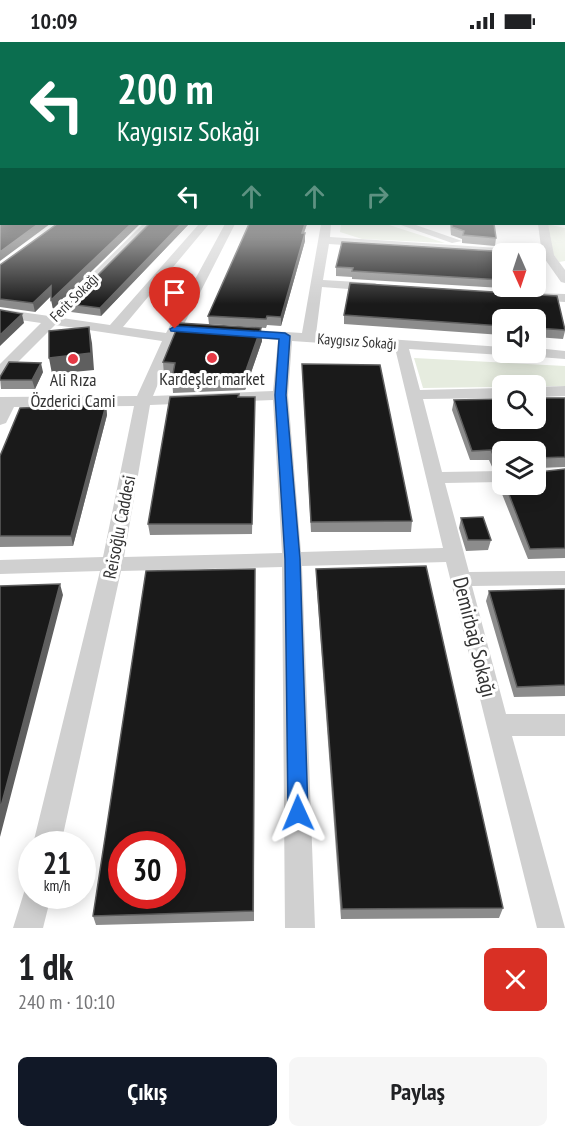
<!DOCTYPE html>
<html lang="tr">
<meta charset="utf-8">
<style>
:root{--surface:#fff;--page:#f6f6f6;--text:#202124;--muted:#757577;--accent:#111827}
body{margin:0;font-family:"PT Sans Narrow",sans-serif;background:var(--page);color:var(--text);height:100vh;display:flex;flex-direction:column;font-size:22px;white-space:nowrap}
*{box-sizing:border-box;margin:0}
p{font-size:20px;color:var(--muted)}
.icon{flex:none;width:33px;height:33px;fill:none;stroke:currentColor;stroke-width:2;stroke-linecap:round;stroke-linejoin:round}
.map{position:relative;height:886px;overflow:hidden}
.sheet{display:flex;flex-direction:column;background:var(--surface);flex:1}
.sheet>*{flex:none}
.banner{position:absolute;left:0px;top:0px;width:566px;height:183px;box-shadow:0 3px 15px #0003;background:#0b6e4f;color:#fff;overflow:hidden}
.needle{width:39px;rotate:177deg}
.tools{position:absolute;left:492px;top:201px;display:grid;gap:12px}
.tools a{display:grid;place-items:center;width:54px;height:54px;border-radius:9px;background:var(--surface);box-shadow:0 3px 15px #0003;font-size:30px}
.speed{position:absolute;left:18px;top:789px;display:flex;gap:12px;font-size:30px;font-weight:700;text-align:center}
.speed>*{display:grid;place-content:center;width:78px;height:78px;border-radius:50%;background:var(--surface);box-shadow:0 3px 15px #0003;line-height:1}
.speed small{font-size:15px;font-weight:400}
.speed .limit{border:9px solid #d22;background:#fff;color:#111}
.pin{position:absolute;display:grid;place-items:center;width:51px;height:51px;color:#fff;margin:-62px -26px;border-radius:50% 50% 50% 0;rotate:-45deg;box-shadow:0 0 6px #0007}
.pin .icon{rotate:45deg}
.me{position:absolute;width:66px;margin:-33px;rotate:359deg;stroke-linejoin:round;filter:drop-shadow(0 0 4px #0008)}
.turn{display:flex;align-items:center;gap:21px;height:126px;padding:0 18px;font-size:27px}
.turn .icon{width:78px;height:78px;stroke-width:2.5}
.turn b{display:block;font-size:42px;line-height:51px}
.lanes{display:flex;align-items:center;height:57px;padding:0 18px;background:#0003;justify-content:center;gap:30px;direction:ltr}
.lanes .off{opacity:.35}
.round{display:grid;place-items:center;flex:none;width:63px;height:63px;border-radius:9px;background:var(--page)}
.overview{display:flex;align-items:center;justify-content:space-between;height:102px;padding:0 18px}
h1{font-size:36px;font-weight:600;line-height:45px}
.action{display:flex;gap:12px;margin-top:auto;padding:12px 18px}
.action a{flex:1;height:69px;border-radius:9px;background:var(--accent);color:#fff;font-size:24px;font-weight:600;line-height:69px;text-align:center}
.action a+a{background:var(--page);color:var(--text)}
.status{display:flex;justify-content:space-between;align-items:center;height:42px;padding:0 30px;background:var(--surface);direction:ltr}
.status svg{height:16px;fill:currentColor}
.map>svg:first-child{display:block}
.green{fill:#e6ecdf}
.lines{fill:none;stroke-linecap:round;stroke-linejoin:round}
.minor{fill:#d0d0d0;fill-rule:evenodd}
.wall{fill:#8c8c8c}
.shaded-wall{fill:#5f5f5f}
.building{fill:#1a1a1a;stroke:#5f5f5f;stroke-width:1.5;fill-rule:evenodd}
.route{fill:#1a73e8;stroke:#114b97;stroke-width:1.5}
.poi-dot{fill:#e63946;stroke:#fff;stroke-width:2}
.labels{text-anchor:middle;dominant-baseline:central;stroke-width:6;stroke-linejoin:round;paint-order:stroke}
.far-street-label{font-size:15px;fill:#333;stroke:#fff}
.poi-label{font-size:18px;fill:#333;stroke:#fff}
.street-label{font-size:18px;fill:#333;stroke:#fff}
.near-street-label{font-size:21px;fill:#333;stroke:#fff}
</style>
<div class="status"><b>10:09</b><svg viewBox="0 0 49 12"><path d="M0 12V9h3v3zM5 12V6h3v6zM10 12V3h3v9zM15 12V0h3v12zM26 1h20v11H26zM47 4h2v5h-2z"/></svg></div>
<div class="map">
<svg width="565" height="886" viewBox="0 0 565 886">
<rect width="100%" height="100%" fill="#fff"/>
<path class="green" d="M341,182H386L445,201L362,197L340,190Z
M546,182L565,186V219L559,220L551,209Z
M414,316L565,324V344L423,346Z"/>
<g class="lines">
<path class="minor" d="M564,145H565V151H564Z
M143,182H154L62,276L110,283L199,182H209L123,285L166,291L225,182H235L177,296L153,354L273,349L278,298L237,295L230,291L237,287L302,291L321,182H331L330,195L529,208L534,212H502V214L329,202L323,238L375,241L381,245L375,249L322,245L316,292L502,305V310H508L502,313L409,307L420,348L502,346V356L423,357L442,430L502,429V440L445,441L469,530L565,529V543L472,544L506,672H565V694H512L565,886H537L446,520L302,524L315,886H285L282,525L121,529L61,802H33L100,529L0,532V518L103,515L134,364L14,365L6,381L0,383V355L137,354L162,299L55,283L5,333L0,334V322L41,281L0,275V267L49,274ZM292,299L395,306L443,506L301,510L288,353ZM273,358L282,511L124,515L150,363Z
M398,182H413L462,199L452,201Z
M538,182H548L554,213L565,228V241L561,240L542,213Z
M534,251L565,252V260L529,258V252Z
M536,306L565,309V317L526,314L519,310H536Z
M565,344V354L536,355V345Z
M32,841V854H51L43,886H13L26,844Z"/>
</g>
<path class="wall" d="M57,182L53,267L51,254L35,270L0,265V223Z
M149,182H189L101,274L71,270L69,262Z
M249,182H307L304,191H305V199L281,284L267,283L266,286L209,282L208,274Z
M450,182H494L496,196L495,204L462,201V197L451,193Z
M502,212V244H536V232L538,240L536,248L352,237V235L336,234V225Z
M350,241L557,254L565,289L563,297L536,295V278H502V293L344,282V273Z
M261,286L262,299L245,348L173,351L172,334L164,333L163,320Z
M302,322L412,479L411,490H311Z
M43,330L35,347H1L0,335Z
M239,352L240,355H255L252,492L150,493L148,482Z
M565,356V425L538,426L539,430L565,427V516L528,517L498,442L501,432H502V442H536L502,410V429L493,427L489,418H470L452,368L454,358Z
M106,363L107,373L73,504L0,505V414Z
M461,476L491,498L488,508L466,509L459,486Z
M316,527L503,866L499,876L341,877L316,537Z
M255,538L254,879L96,883L93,874Z
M565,547V654L514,655L486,559L489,549Z"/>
<path class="shaded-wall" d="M38,182H50L0,219V210Z
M131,182H140L53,267L51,258Z
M181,182H189L101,274L100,266Z
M305,182H307L301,199L302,191Z
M305,191V199L281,284V275Z
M51,244L53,252L35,270L33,261Z
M22,272L24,281L0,304V293Z
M89,285L92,301L94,328L52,332L49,316Z
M261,286L262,299L245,348L244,334Z
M41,321L43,330L35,347L32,338Z
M106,363L107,373L73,504L71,494Z
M60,542L63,553L0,795V768Z"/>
<path class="building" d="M0,138H2V146H0Z
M2,149V182H38L0,210V155Z
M57,182H131L51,258V244L33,261L0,257V223Z
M149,182H181L100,266L69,262Z
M249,182H305L302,191H305L281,275L267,274L266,277L208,274Z
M452,182H494L496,196L463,193L464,189L452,185Z
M342,200L529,211L530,212H502V238L352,229L353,226L336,225Z
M350,241L557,254L565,288L536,286V278H502V284L344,273Z
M0,268L22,272L0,293Z
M179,281L261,286L244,334L172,337L175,321L163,320Z
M89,285L91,311L49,316V289Z
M9,320L41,321L32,338H0V335Z
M302,322L380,323L412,479L311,480Z
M239,352L238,355H255L252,482H148L170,355Z
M536,356H565V415L537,416L539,430L565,427V506L530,507L505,442H536V410H502V418L495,417L491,408L472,409L454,358L502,357V376H536Z
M106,363L71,494H0V414L20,366Z
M483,475L491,498H468L461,476Z
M426,524L503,866L342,867L316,527Z
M255,527L253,869L93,874L146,529ZM122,802H172V854H122Z
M60,542L0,768V544Z
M565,547V643L517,645L489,549Z"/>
<linearGradient id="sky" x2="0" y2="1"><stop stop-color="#9ec6ea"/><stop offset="0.53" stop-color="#fff"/><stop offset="1" stop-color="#fff" stop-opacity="0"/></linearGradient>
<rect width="565" height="262" fill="url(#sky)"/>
<path class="route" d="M175,284L285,291L290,294L286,353L300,517L308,771L305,778L298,780L291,778L288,771L285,517L275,353L279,297L171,289L170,287Z"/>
<g class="poi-dot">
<circle cx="212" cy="316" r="6"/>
<circle cx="73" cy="317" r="6"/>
</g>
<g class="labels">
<g class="far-street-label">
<text transform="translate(74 255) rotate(-45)">Ferit Sokağı</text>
<text transform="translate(357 299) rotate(4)">Kaygısız Sokağı</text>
</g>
<g class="poi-label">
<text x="212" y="336">Kardeşler market</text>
<text x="73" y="337">Ali Rıza<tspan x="73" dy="21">Özderici Cami</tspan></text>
</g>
<g class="street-label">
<text transform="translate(119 485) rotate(-79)">Reisoğlu Caddesi</text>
</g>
<g class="near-street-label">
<text transform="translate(475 595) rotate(76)">Demirbağ Sokağı</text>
</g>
</g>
</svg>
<div class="tools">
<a><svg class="needle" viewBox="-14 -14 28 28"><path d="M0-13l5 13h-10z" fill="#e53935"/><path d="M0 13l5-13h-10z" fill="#757577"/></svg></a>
<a><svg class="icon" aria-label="sound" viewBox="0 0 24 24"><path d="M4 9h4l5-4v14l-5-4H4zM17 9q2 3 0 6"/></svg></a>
<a><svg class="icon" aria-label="search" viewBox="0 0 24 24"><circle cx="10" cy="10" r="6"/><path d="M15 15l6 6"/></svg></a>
<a><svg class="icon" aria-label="layers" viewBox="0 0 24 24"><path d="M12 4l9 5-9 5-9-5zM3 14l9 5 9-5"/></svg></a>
</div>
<div class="speed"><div>21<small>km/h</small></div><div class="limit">30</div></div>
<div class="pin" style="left:175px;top:287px;background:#d93025"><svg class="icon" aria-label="arrive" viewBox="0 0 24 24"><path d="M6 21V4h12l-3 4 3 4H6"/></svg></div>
<svg class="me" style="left:298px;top:771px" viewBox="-20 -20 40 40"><path d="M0-17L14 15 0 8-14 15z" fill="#1a73e8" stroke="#fff" stroke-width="4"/></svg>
<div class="banner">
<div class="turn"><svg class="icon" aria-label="left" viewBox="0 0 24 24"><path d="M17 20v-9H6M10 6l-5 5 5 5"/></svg><div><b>200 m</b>Kaygısız Sokağı</div></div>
<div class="lanes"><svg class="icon" aria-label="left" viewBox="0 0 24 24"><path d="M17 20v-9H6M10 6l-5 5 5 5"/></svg><svg class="icon off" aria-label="ahead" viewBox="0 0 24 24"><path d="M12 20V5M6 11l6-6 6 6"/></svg><svg class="icon off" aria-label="ahead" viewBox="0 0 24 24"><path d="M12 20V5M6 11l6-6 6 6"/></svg><svg class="icon off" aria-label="right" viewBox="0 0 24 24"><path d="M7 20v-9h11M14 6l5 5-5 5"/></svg></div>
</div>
</div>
<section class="sheet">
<div class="overview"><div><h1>1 dk</h1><p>240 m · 10:10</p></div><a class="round" style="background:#d93025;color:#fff"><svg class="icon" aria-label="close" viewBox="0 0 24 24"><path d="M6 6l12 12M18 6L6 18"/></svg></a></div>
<div class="action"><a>Çıkış</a><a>Paylaş</a></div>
</section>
